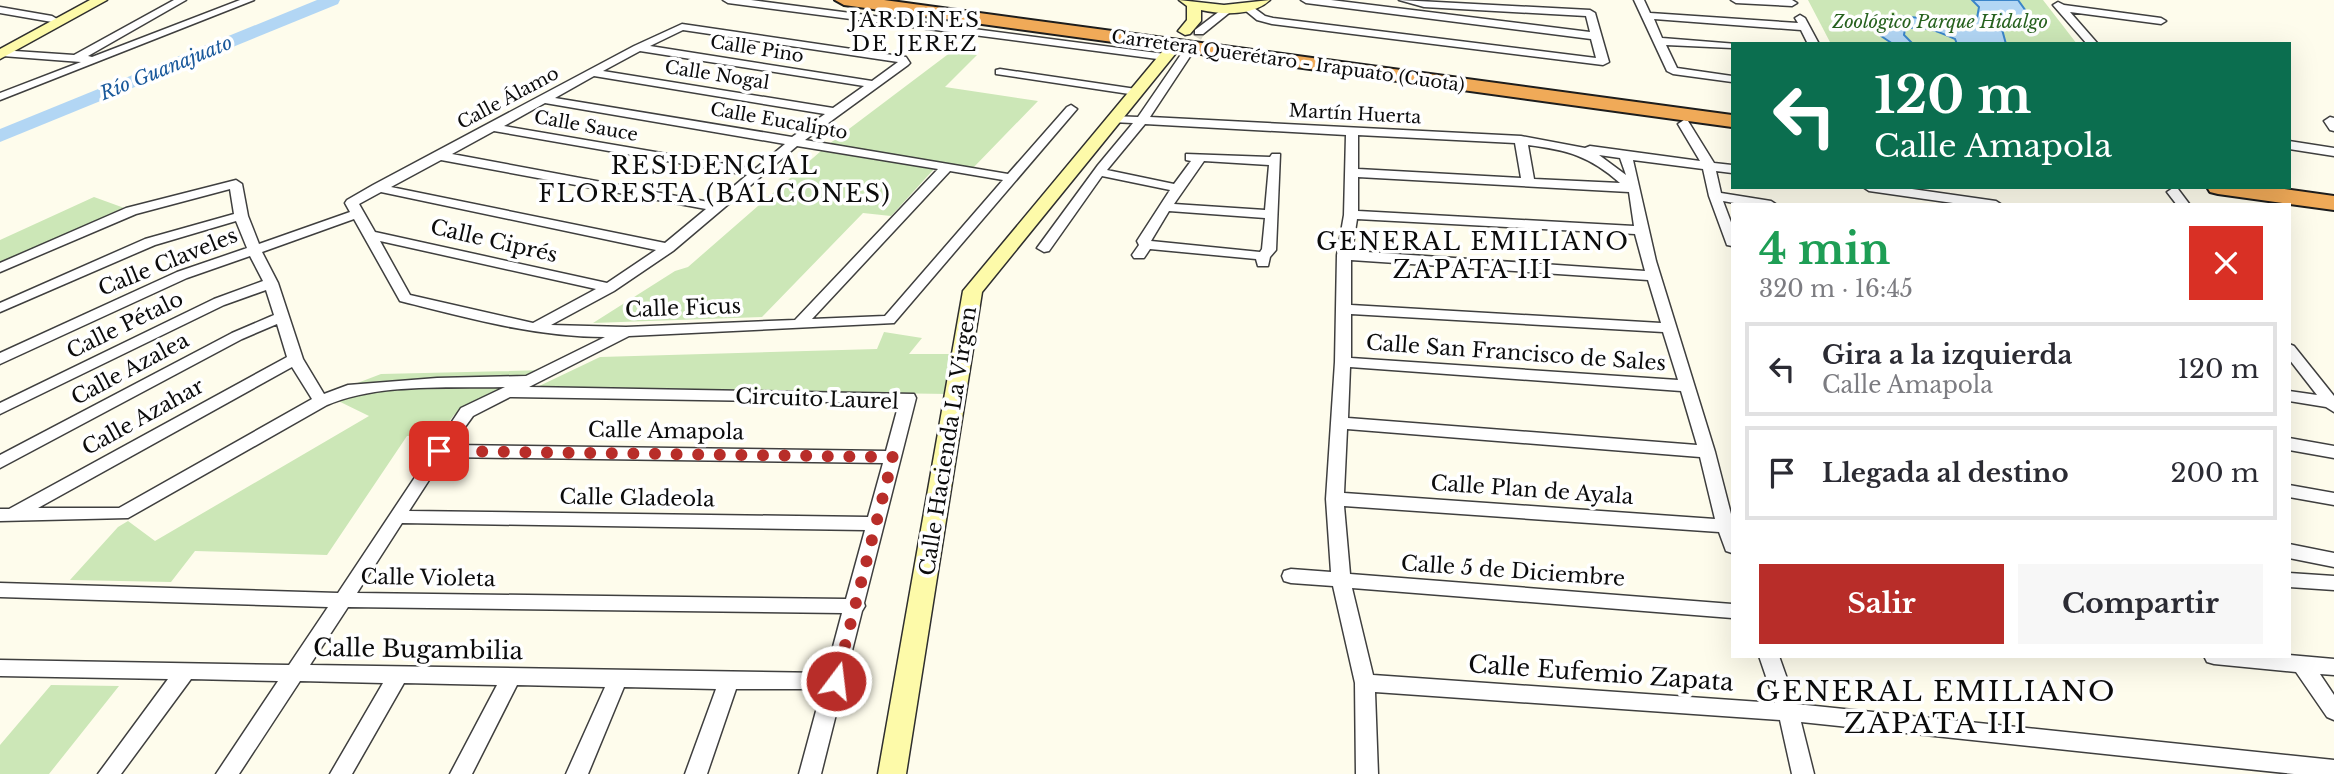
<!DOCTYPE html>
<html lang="es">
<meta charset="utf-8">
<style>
:root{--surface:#fff;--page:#f7f7f7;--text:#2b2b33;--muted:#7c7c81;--line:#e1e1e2;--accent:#b82d29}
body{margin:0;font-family:"Libre Baskerville",serif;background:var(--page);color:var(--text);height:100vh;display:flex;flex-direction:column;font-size:26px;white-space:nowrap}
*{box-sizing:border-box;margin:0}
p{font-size:23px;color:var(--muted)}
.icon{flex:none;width:38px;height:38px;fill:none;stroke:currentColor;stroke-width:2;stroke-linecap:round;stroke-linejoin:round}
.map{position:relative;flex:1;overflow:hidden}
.drawer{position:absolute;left:1731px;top:203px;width:560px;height:455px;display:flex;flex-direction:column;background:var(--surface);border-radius:0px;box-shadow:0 7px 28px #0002}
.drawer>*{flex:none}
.guide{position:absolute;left:1731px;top:42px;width:560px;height:147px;border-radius:0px;box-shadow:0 7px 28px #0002;background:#0b6e4f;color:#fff;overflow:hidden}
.pin{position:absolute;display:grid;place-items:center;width:60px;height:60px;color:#fff;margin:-30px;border-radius:14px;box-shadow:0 4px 10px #0006}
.me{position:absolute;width:77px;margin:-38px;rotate:15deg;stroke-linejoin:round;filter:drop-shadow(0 0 5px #0008)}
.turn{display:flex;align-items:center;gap:24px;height:147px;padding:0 28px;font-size:32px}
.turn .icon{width:91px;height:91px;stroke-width:2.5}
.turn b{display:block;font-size:49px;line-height:60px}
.round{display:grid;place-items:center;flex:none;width:74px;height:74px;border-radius:0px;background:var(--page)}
.headline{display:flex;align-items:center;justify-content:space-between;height:119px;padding:0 28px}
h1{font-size:42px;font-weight:800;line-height:52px;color:#1e9e55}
.cta{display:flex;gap:14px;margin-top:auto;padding:14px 28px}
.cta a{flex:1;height:80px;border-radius:0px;background:var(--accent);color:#fff;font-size:28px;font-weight:800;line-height:80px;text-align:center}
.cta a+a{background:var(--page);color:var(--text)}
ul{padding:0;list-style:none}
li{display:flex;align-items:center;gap:21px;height:94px;margin:0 14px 10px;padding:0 14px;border:4px solid var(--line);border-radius:0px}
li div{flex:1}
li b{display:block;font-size:26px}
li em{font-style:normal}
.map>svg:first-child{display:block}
.green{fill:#cce7b7}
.water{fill:#b2d6f4;stroke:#3b85c9;stroke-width:2}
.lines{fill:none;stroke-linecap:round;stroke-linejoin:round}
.river{fill:#b2d6f4;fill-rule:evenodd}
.street-tunnel{stroke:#dad8ca;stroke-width:11;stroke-dasharray:11 6;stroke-linecap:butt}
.street-casing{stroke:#3f3f3f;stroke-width:3}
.secondary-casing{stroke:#2e2e2e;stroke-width:3}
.highway-casing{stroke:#1d1d1d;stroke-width:4}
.street{fill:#fff;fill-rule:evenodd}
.secondary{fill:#fdfaa9;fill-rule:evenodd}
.highway{fill:#f0aa58;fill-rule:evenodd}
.route{stroke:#b82d29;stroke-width:12;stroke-dasharray:0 21.6}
.labels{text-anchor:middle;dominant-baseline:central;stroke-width:7;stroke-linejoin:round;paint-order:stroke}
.far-park-label{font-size:18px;font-style:italic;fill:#27621f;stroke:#fff}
.far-street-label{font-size:18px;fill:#0c0c0c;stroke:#fff}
.far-water-label{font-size:19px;font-style:italic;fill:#19589a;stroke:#fff}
.far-quarter-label{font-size:21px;letter-spacing:2px;fill:#0c0c0c;stroke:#fff}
.street-label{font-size:21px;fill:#0c0c0c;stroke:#fff}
.quarter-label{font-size:24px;letter-spacing:2px;fill:#0c0c0c;stroke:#fff}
.near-street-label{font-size:24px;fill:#0c0c0c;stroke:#fff}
.near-quarter-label{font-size:28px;letter-spacing:2px;fill:#0c0c0c;stroke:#fff}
</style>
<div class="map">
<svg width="2334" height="774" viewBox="0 0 2334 774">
<rect width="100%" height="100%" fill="#fefcec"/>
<path class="green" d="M1808,0H2043L2077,44H1831Z
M951,52L977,55L945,87L1038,101L973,168L829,144Z
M821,151L934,169L891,216L863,213L762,317L593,323L675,271L688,267Z
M94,197L127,209L0,264V240Z
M884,332L922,338L909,354H956L948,394L535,388L600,357L877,349Z
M547,370L454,415L439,435L407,436L327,555L195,551L171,582L70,580L118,527L128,521L155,541L369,416L326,395L381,374Z
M51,685L119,686L49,774H0V745Z"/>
<path class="water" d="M1972,0H2018L2028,14L2030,24L2008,19L2000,22L2006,44H1957L1955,39C1937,31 1924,25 1905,29L1904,35L1913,44H1893L1881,36L1878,23L1895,16L1964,21L1977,18L1979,7Z"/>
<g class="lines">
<path class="river" d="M317,0H340L338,4L0,142V129Z"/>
<path class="street-tunnel" d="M1188,52L1199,32"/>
<g class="street-casing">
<path id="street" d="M174,0H186L88,56L92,57L240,0H254L0,100V93L81,62L2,56L0,50L74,55Z
M723,0H751L1165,54L1170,57L1165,60L728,3Z
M1301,0H1331L1590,32L1586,16L1424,7L1399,0L1590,10L1595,13L1609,62L1603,65L1272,24L1257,20L1241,7L1250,5L1265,16L1273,18L1596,58L1591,39L1306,3Z
M1634,0H1644L1650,13L1798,23L1795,18L1800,15L1805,18L1819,44H1808L1801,30L1654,19L1662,38L1737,44H1732V48L1666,45L1677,68L1732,76V82L1673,74L1667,71Z
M1731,0H1792L1797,3L1792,6L1736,3Z
M2058,2L2064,5L2161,18L2166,21L2161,24L2070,12L2098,44H2087L2053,5Z
M0,7L52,16L57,19L52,22L0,13Z
M1225,7L1234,9L1203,34H1195V30Z
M682,24L906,57L910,63L908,65L805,140L1008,174L1067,107L1071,105L1077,109L894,323L629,336L529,387L914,394L916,398L864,603L865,606L862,611L821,774H799L822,689H736L707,774H685L716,689L624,687L588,774H566L605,687L517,685L472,774H450L497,685L404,683L352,774H330L383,683L300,681L239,774H216L278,681L191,679L121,774H98L168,679L0,676V660L289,665L328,607L0,597V583L338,593L461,408L505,387C449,388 378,383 327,405L128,518L0,521V509H9L287,357L277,324L242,339L0,468V455L232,333L274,315L266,290L224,305L0,414V403L214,299L263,281L250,256L187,278L0,364V353L177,272L247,248L236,221L155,245L0,312V303L145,239L234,214L230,189L136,214L0,272V263L126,208L236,180L242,184L248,216L259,244L350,212L345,203L347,200L373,185L634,46ZM683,30L898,62L872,81L650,46ZM640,51L864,86L833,108L603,71ZM594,76L825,114L792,137L555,98ZM545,103L785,144L755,169L504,126ZM494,131L747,175L714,203L452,154ZM797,146L938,169L795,320L626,327L551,325L614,291L673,251ZM441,160L706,209L665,243L391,187ZM950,171L1003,180L885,316L812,319ZM381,192L656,250L607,283L375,232L359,204ZM354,219L400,301C468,318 535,337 605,337L526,376L437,378L348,385L324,394L303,359L278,283L262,252ZM380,241L596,289L533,323L410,295ZM292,367L312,399L119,508H38ZM510,397H512L899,403L886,451L452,445L473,416ZM444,457L883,463L868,517L409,511ZM402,523L865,530L846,599L357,593ZM348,607L842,613L826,673L310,665Z
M1188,49L1193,52L1150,117L1521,136L1585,148L1590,146L1700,161L1678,124L1684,120L1688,121L1714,163L1732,165V173L1716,171L1721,193L1771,201L1777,205H1745L1723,201L1732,225V246L1727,245L1709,196L1703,169L1633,160L1656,261L1715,452L1732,518V553L1726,551L1719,532L1344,506L1350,574L1732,604V618L1352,588L1373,675L1775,703L1759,656H1779L1796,704L2334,760V774H2294L1801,722L1814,774H1792L1780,720L1375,692L1378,774H1356L1355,683L1333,586L1291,583L1284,581L1282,576L1284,571L1291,569L1331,572L1326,499L1335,362L1337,255L1344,215L1346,135L1145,124L1107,170L1174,184L1191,161L1186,160V154L1270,157L1272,154H1280L1276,250L1270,257L1268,266H1258L1256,259L1150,249L1144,258H1134L1132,255L1139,245L1137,241L1170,190L1102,176L1049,251L1044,252L1037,248L1098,165L1133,123L1111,122V116L1138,117L1184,50ZM1358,135L1515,143L1521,178L1358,169ZM1528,145C1567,150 1590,156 1620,183L1534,179ZM1599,155L1620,158L1626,175ZM1204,161L1269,165L1265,210L1174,204ZM1358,177L1629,192L1634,226L1358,211ZM1169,211L1265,218L1262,249L1260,252L1151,241ZM1357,219L1635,234L1645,271L1352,251ZM1351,260L1648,280L1661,323L1351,305ZM1351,314L1663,332L1678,380L1351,358ZM1350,367L1681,391L1697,445L1348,418ZM1347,429L1700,457L1715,519L1344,493Z
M1000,69L1136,89L1142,92L1136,95L996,74V70Z
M2330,117L2334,118V131L2330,130L2324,121Z
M2289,141L2334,148V156L2289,149Z
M1863,187H1898L1996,201L2002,205H1967L1869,191Z
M2173,188L2178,189L2190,205H2177L2167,192Z
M2289,344L2294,346L2334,396V412L2326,407L2289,401V391L2317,395L2289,359Z
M2289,438L2334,446V458L2289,450Z
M2289,485L2334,493V505L2289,497Z
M2289,544L2334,553V567L2289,558Z
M2289,573L2334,576V590L2289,587Z
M2289,655L2334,659V675L2320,674L2334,695V720L2327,717L2296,672L2214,664L2207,662L2204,656Z"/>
</g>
<g class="secondary-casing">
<path id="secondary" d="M90,0H107L0,59V49Z
M1179,0L1224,5L1270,0C1253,16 1223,15 1201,10V21L1190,34L1185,35L1178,31L1187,20V6Z
M1171,46L1178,50L1176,53L982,292L906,774H878L963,291L1166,47Z"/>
</g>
<g class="highway-casing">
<path id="highway" d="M835,0H884L1732,115V127L844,5Z
M2207,187H2270L2334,196V210L2218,194L2210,192Z"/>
</g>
<use href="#street" class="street"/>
<use href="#secondary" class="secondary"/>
<use href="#highway" class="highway"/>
</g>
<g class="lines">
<path class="route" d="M439,451L893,457L836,681"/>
</g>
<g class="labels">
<g class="far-park-label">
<text x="1940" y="22">Zoológico Parque Hidalgo</text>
</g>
<g class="far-street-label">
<text transform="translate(757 49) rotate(9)">Calle Pino</text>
<text transform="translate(1288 61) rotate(8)">Carretera Querétaro - Irapuato (Cuota)</text>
<text transform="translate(717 75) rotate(9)">Calle Nogal</text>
<text transform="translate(508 98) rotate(-28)">Calle Álamo</text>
<text transform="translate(1355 114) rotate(3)">Martín Huerta</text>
<text transform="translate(779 121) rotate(10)">Calle Eucalipto</text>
<text transform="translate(586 126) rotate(10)">Calle Sauce</text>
</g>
<g class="far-water-label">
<text transform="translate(166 68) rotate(-22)">Río Guanajuato</text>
</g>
<g class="far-quarter-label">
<text x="915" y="20">JARDINES<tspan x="915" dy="24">DE JEREZ</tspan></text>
</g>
<g class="street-label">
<text transform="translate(494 241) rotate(13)">Calle Ciprés</text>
<text transform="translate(168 262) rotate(-22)">Calle Claveles</text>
<text transform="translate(683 308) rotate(-2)">Calle Ficus</text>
<text transform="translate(125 325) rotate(-26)">Calle Pétalo</text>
<text transform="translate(1516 353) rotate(4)">Calle San Francisco de Sales</text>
<text transform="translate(130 369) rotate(-28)">Calle Azalea</text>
<text transform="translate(817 399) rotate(2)">Circuito Laurel</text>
<text transform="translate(143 417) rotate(-29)">Calle Azahar</text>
<text transform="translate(666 431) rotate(1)">Calle Amapola</text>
<text transform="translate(948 441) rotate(-81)">Calle Hacienda La Virgen</text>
<text transform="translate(1532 490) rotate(4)">Calle Plan de Ayala</text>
<text transform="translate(637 498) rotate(1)">Calle Gladeola</text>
<text transform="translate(1513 571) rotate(4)">Calle 5 de Diciembre</text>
<text transform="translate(428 578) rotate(1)">Calle Violeta</text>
</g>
<g class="quarter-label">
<text x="715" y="165">RESIDENCIAL<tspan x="715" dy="28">FLORESTA (BALCONES)</tspan></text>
<text x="1473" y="241">GENERAL EMILIANO<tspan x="1473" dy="28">ZAPATA III</tspan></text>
</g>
<g class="near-street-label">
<text transform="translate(418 649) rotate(1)">Calle Bugambilia</text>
<text transform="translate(1601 673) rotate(4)">Calle Eufemio Zapata</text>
</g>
<g class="near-quarter-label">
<text x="1936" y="691">GENERAL EMILIANO<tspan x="1936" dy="32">ZAPATA III</tspan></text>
</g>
</g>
</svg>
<div class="pin" style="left:439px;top:451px;background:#d93025"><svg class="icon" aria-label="arrive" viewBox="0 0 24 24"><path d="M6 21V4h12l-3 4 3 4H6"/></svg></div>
<svg class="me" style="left:836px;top:681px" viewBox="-20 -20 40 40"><circle r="17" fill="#b82d29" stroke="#fff" stroke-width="3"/><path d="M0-11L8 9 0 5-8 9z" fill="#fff"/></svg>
<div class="guide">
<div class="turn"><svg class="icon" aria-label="left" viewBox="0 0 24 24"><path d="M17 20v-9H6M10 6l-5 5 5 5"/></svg><div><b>120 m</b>Calle Amapola</div></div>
</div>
<section class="drawer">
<div class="headline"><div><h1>4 min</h1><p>320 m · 16:45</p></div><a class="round" style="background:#d93025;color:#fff"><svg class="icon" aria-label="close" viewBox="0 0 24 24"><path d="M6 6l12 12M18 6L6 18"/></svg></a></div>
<ul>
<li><svg class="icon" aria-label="left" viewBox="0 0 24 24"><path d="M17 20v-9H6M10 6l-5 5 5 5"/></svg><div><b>Gira a la izquierda</b><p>Calle Amapola</p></div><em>120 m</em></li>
<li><svg class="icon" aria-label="arrive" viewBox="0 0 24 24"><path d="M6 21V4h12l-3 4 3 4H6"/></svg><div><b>Llegada al destino</b></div><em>200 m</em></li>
</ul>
<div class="cta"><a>Salir</a><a>Compartir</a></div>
</section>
</div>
